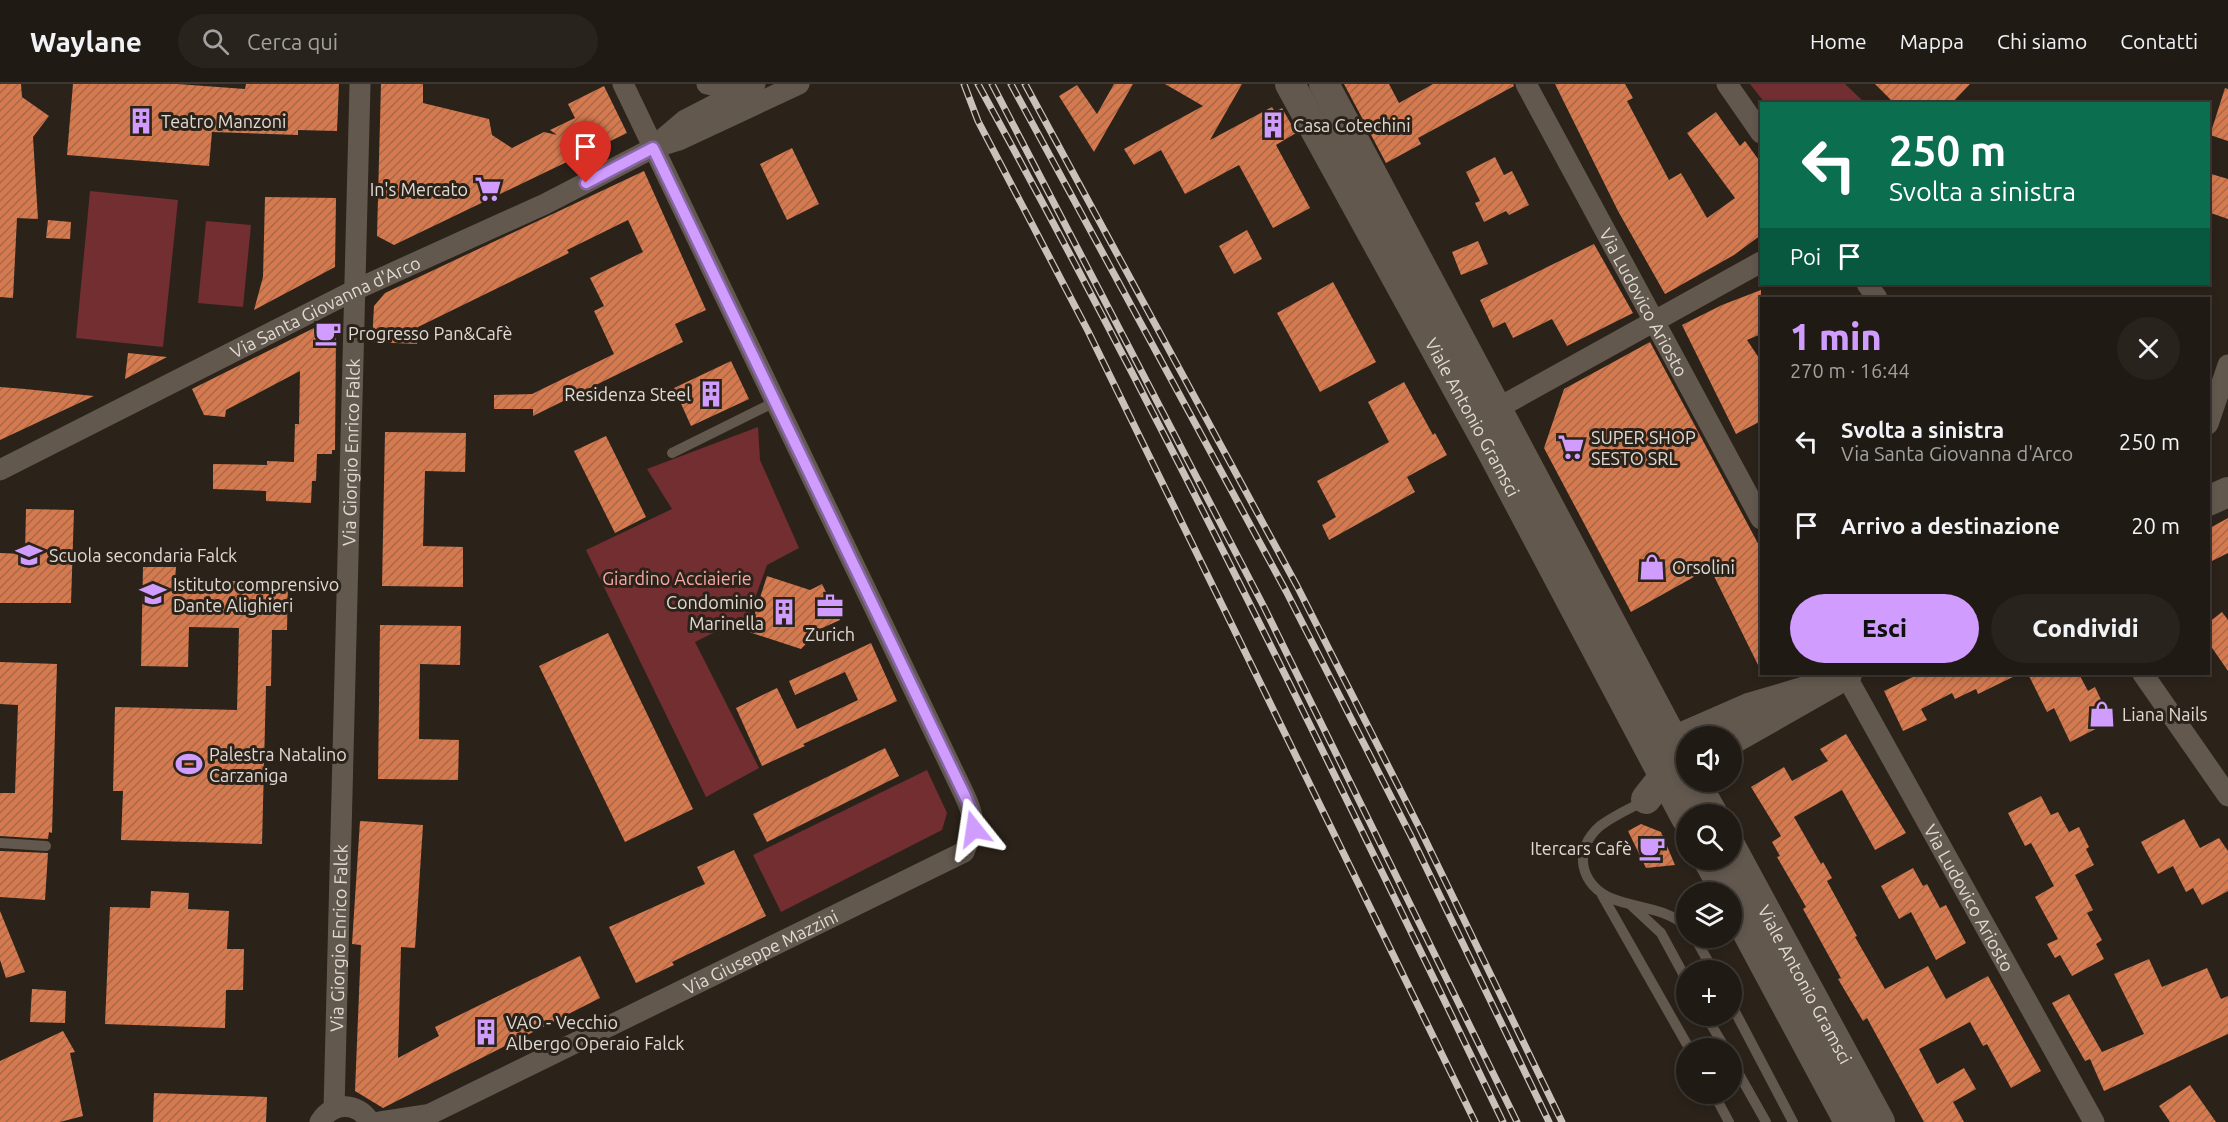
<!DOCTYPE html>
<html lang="it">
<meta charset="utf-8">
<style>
:root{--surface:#201a14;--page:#28231d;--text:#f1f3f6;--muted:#a2a1a0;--line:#3d3834;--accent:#d09dff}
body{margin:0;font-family:Ubuntu,sans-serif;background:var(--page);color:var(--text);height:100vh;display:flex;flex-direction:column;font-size:22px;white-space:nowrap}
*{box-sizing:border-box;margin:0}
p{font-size:20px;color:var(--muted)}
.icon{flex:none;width:33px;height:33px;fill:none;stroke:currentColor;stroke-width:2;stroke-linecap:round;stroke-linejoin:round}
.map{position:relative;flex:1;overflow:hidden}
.panel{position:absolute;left:1760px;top:213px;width:450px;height:378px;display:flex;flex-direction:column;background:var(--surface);border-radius:0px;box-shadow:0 3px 9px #0003,0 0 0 2px var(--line)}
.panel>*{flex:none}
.hud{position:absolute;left:1760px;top:18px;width:450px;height:183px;border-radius:0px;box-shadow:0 3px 9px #0003,0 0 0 2px var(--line);background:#0b6e4f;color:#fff;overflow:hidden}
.controls{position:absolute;left:1676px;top:642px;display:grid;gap:12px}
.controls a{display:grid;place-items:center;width:66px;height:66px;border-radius:50%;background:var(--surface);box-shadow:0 3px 9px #0003,0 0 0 2px var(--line);font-size:30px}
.pin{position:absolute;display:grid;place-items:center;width:51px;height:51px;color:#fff;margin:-62px -26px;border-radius:50% 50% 50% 0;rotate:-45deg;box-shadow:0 0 6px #0007}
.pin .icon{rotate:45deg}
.me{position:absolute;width:66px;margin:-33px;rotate:345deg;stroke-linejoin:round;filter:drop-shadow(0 0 4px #0008)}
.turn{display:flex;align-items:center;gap:21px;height:126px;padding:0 30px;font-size:27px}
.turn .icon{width:78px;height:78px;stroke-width:2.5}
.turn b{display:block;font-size:42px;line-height:51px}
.then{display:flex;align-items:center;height:57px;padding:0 30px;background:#0003;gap:12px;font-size:22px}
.round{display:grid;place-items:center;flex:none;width:63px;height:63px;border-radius:32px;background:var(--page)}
.overview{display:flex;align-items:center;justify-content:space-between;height:102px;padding:0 30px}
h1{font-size:36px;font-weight:800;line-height:45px;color:var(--accent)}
.cta{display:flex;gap:12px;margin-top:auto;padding:12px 30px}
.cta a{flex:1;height:69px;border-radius:36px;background:var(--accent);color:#111;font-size:24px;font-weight:800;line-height:69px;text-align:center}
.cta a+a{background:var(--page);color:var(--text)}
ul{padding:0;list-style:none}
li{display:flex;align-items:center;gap:18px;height:84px;padding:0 30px}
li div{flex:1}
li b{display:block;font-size:22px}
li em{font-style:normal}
header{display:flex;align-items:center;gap:36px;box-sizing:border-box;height:84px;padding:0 30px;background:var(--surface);border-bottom:2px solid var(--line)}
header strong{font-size:28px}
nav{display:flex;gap:33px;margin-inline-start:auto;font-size:21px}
.search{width:420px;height:54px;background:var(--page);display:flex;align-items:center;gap:15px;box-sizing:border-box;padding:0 21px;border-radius:33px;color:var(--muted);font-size:22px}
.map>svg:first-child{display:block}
.green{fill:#722e30}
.building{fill:url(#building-hatch)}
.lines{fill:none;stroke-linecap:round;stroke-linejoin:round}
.lane{stroke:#62584e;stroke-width:10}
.street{stroke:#62584e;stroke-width:21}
.secondary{stroke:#62584e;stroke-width:30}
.rail-casing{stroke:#c8c2bb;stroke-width:7}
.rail{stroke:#2b231a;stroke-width:4.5;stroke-dasharray:14;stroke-linecap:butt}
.route-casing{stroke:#8766a6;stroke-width:15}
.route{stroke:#d09dff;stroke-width:10}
.labels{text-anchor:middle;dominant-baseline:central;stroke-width:6;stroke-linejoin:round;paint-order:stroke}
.poi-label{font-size:18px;fill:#e0dad4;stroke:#2b231a;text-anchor:start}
.street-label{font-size:18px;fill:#e0dad4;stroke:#2b231a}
.park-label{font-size:18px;fill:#f8a8a7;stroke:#2b231a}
</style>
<header>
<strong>Waylane</strong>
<div class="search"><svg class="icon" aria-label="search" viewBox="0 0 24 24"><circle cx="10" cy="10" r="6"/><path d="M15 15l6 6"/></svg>Cerca qui</div>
<nav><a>Home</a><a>Mappa</a><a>Chi siamo</a><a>Contatti</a></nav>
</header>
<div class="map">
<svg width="2228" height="1038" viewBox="0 0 2228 1038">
<defs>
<pattern id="building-hatch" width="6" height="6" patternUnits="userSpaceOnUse" patternTransform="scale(1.5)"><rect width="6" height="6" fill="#d5794f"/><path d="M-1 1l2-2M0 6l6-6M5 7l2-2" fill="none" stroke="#a9684a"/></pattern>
</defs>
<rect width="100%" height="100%" fill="#2b231a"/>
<path class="green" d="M1750,0H1845L1865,19H1765Z
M90,107L178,116L163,263L76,254Z
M206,137L251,141L243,223L198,219Z
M758,343L760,376L799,464L767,481L749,531L695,558L759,684L706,713L586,466L672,425L647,385Z
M927,686L947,729L942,746L781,828L753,771Z"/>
<path class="building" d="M0,0H21L22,13L49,32L33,53L38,135L17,134L13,214L0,213Z
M73,0H177L245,5L246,0H339L337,47L298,46V51L212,48L209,82L67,71Z
M381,0H423V19L489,35L492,51L512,64L544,48L557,51L550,46L575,34L568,20L604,2L627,49L394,161L377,152Z
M1114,0H1133L1094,68L1059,12L1077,1L1097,30Z
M1165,0H1242L1210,56L1272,23L1275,28L1282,24L1296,49L1276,61L1310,124L1273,144L1239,81L1185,110L1161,66L1134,81L1124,65L1203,22Z
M1344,0H1389L1399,19L1433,0H1513L1514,2L1418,54L1421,60L1386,79Z
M1555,0H1625L1633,14L1627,17L1669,96L1681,89L1707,134L1735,114L1687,49L1716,28L1740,62L1745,57L1761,79V151L1734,171L1665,210L1618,127Z
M1875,0H1970L1951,20H1895Z
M2225,4L2228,5V57L2210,51Z
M792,64L819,120L787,136L760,80Z
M1495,73L1504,91L1512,87L1529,121L1509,131L1506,127L1484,138L1475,119L1480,117L1466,88Z
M644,87L706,226L675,240L683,258L533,332V325H494V311L532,310L614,270L594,227L604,222L590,194L643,168L628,136L567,166L569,169L418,243L417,260L372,258L374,222L385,209Z
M2208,89L2228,95V135L2208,128Z
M265,113L336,114L335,183L254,226L263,193Z
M48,136L71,138L70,155L46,154Z
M1247,146L1262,175L1234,190L1219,162Z
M1478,157L1488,180L1461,191L1452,168Z
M1594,160L1633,229L1567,262L1552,235L1513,254L1505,238L1493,244L1480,216Z
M1333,198L1376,278L1320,308L1277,229Z
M1761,206V250L1747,256L1761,277V337L1736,350L1682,241L1722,221Z
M322,240L336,249L335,366H332V370H317L316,397H312L311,419L266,417V407L213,405V380L267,381V377L294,378L295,340H299L300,287L226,326L225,333L204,331L192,305Z
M1650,258L1761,465V587L1710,484L1631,528L1544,364L1564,305Z
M128,269L167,273L125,295Z
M731,277L749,315L691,342L674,304Z
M1404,298L1433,351L1435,349L1447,371L1407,393L1415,408L1329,456L1322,441L1336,433L1317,397L1389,358L1368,318Z
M0,303L25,305L94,312L0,356Z
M385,348L466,349L465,388L425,387L423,462L463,463V503L382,502Z
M606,352L646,433L615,449L574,367Z
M26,425L74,426L71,519H0V469L25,470Z
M2228,434V469L2208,479V445Z
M143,483H176L175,496L288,498L287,546H272L271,602H266L262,760L121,756L123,707H113L115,623L237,626L239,544L189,543L188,583L141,582Z
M767,492L810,506L822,500L840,536L820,545L801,565L749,548Z
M2222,528L2228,536V587L2208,558V539Z
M380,541L461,542L460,581L420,580L419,655L459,656L458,696L378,695Z
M608,549L693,725L625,758L539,582Z
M871,559L897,617L803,660L805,662L762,682L736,624L777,604L797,645L858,616L845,588L795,611L789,597Z
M0,578L57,580L52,749L49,748L48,755L0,752V709H15L18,621L0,620Z
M1919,590H2019L1978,610L1976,605L1955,615L1952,609L1921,625L1927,636L1903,647L1884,607Z
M2028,590H2079L2088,607L2095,603L2111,637L2070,658L2054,624L2047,628Z
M1846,650L1906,749L1875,766L1842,706L1794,733L1821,780L1823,778L1832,794L1827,797L1857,852L1855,853L1885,905L1928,882L1946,915L1988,892L2041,987L2011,1004L1987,960L1983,962L1970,938L1919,965L1937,1000L1964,984L1976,1005L1953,1018L1964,1038H1924L1867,934L1863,937L1838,895L1841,894L1803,825L1806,823L1777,773L1780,772L1772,758L1781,752L1751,703L1784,683L1792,697L1828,677L1820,665Z
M885,664L899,692L767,758L753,730Z
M2041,712L2051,731L2058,728L2069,748L2079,743L2089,763L2086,765L2094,781L2075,791L2093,826L2087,829L2102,856L2096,860L2104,875L2072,892L2060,871L2055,874L2047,860L2058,855L2035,813L2054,802L2031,759L2025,762L2008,729Z
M2184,735L2200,764L2219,754L2228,767V807L2202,821L2193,804L2186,808L2173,782L2158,790L2141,758Z
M360,737L423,741L415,864L401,863L398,974L439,952L435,943L580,872L600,914L383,1024L355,1007L361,861L352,860Z
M1641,740L1661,748L1675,781L1646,784L1628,747Z
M734,766L766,832L672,878L674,881L636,899L609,843L705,800L697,783Z
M0,767L48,769L45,816L0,813Z
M1913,784L1923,802L1927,800L1940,824L1946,821L1966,859L1936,876L1911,828L1899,835L1881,802Z
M151,807L189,809L188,825L229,827L227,865H244L243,906H226L225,944L105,940L110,823L150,824Z
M0,827L25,888L6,894L0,876Z
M2149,875L2162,903L2207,884L2221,915L2228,912V950L2104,1007L2090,975L2085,977L2052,919L2069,910L2102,968L2144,950L2114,890Z
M32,905L66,907L65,939L30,938Z
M63,947L75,968L70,969L83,1032L60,1038H0V977Z
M2190,1001L2216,1038H2170L2159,1022Z
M154,1009L267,1013L266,1038H153Z"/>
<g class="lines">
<path class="lane" d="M672,369L775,318
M1644,717C1629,725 1613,732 1600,742C1572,766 1580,802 1613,815C1637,824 1665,824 1686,842
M0,759L46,762
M1602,811L1689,964
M1632,822L1661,849L1686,895
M1695,854L1713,886
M1731,920L1793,1038
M1706,932L1725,964
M1731,976L1766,1038
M1714,1010L1729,1038"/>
<g class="street">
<path d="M707,0L741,7"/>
<path id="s1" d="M1526,0L1761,435"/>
<path d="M1727,0L1761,49"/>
<path d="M659,58L685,36L755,0"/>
<path d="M1867,200L1877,214"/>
<path d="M1498,324L1761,178"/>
<path d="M2208,340L2228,281"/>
<path id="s2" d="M0,386L355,206L545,120L653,64L679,56L799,0"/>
<path id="s3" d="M1845,590L2094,1038"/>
<path d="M2143,590L2228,712"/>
<path id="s4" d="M334,1025L360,0"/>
<path d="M320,1038C333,1017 358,1018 370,1038"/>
<path d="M380,1038L426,1031"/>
<path id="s5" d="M414,1038L964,768C975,743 976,735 964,710L623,0"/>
</g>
<g class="secondary">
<path id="s6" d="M1290,0L1489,362L1686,734"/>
<path d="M1324,0L1686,680"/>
<path d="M2208,417L2228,408"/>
<path d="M1731,656L1847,590"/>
<path d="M1655,665L1749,624L1823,602"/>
<path d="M1695,698L1713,730"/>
<path d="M1646,715L1664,692L1678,684"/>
<path id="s7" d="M1731,763L1880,1038"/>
<path d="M1708,776L1726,808"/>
<path d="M1731,818L1849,1038"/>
</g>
<g class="rail-casing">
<path id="rail" d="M964,0L978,37L1088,247L1475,1038
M978,0C1165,340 1335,689 1503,1038
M992,0L1264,523L1517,1038
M1011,0L1286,507L1411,752L1549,1038
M1025,0L1297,502L1421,747L1562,1038"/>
</g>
<use href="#rail" class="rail"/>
</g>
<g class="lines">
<g class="route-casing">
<path id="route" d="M586,99L653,64L964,710L971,726L974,745"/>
</g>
<use href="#route" class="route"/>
</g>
<defs>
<g id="building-bare" transform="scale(2.07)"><path d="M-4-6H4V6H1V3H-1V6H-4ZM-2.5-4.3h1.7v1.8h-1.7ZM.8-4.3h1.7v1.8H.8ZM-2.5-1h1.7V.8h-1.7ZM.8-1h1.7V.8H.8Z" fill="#d09dff" stroke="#2b231a" stroke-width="2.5" paint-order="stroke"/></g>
<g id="supermarket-bare" transform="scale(2.07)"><path d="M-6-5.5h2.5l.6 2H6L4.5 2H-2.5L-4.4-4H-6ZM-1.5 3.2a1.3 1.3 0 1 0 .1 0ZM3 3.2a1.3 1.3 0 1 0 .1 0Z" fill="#d09dff" stroke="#2b231a" stroke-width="2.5" paint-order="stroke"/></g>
<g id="cafe-bare" transform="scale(2.07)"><path d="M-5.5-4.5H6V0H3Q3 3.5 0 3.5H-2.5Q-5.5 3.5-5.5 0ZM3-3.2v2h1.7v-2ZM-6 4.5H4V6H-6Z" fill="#d09dff" stroke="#2b231a" stroke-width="2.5" paint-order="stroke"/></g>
<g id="school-bare" transform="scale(2.07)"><path d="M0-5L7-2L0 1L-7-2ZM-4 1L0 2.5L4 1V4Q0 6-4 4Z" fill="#d09dff" stroke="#2b231a" stroke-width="2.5" paint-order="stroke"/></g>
<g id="shop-bare" transform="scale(2.07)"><path d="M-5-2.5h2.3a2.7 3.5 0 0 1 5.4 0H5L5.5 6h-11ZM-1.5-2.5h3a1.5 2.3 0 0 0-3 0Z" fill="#d09dff" stroke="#2b231a" stroke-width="2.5" paint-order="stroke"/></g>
<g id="office-bare" transform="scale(2.07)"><path d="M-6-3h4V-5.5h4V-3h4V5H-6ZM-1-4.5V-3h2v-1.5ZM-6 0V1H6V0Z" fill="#d09dff" stroke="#2b231a" stroke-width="2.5" paint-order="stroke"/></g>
<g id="stadium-bare" transform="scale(2.07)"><path d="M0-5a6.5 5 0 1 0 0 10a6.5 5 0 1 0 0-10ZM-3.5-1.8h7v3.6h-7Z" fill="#d09dff" stroke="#2b231a" stroke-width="2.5" paint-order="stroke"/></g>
</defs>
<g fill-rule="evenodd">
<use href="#building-bare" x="141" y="37"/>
<use href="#building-bare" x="1273" y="41"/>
<use href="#supermarket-bare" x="488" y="105"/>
<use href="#cafe-bare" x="328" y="249"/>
<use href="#building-bare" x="711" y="310"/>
<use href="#supermarket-bare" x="1571" y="363"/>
<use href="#school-bare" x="29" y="471"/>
<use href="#shop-bare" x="1652" y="483"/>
<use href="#school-bare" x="153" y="510"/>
<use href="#office-bare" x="830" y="522"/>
<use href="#building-bare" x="784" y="528"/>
<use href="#shop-bare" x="2102" y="630"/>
<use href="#stadium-bare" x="189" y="680"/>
<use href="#cafe-bare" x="1652" y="764"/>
<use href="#building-bare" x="486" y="948"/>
</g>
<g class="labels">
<g class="poi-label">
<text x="161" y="37">Teatro Manzoni</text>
<text x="1293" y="41">Casa Cotechini</text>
<text x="468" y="105" text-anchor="end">In's Mercato</text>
<text x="348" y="249">Progresso Pan&amp;Cafè</text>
<text x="691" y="310" text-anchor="end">Residenza Steel</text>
<text x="1591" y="353">SUPER SHOP<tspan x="1591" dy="21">SESTO SRL</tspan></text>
<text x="49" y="471">Scuola secondaria Falck</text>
<text x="1672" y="483">Orsolini</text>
<text x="173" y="500">Istituto comprensivo<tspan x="173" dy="21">Dante Alighieri</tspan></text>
<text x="764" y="518" text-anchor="end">Condominio<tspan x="764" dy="21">Marinella</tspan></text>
<text x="830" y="550" text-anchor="middle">Zurich</text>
<text x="2122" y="630">Liana Nails</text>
<text x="209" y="670">Palestra Natalino<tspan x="209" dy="21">Carzaniga</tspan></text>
<text x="1632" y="764" text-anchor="end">Itercars Cafè</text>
<text x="506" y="938">VAO - Vecchio<tspan x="506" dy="21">Albergo Operaio Falck</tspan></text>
</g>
<g class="street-label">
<text stroke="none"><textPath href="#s1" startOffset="248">Via Ludovico Ariosto</textPath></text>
<text stroke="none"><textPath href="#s2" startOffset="364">Via Santa Giovanna d'Arco</textPath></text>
<text stroke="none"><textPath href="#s6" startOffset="380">Viale Antonio Gramsci</textPath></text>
<text stroke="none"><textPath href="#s4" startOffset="657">Via Giorgio Enrico Falck</textPath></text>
<text stroke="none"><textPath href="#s3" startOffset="256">Via Ludovico Ariosto</textPath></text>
<text stroke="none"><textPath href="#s4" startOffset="171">Via Giorgio Enrico Falck</textPath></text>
<text stroke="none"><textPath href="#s5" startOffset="386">Via Giuseppe Mazzini</textPath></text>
<text stroke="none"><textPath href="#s7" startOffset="156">Viale Antonio Gramsci</textPath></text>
</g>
<g class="park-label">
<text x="677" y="494">Giardino Acciaierie</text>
</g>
</g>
</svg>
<div class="controls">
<a><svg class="icon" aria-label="sound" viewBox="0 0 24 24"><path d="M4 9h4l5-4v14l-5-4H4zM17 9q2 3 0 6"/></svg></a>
<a><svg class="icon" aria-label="search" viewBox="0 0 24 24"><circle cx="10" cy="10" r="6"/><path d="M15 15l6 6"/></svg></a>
<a><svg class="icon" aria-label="layers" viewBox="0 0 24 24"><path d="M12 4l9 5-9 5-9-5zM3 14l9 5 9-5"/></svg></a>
<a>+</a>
<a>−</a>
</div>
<div class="pin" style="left:586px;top:99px;background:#d93025"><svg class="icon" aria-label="arrive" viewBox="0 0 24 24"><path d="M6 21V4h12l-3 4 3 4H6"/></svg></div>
<svg class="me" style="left:974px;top:745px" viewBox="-20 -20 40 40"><path d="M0-17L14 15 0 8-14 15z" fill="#d09dff" stroke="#fff" stroke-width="4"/></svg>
<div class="hud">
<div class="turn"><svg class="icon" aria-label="left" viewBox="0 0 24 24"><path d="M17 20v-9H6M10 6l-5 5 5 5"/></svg><div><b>250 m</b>Svolta a sinistra</div></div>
<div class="then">Poi<svg class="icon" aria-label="arrive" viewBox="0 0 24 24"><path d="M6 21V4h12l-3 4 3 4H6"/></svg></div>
</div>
<section class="panel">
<div class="overview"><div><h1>1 min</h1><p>270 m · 16:44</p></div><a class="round"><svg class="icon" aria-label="close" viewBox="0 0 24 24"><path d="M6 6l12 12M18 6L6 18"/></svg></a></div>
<ul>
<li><svg class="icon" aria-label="left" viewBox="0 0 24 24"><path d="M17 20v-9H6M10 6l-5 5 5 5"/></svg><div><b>Svolta a sinistra</b><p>Via Santa Giovanna d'Arco</p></div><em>250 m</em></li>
<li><svg class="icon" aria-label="arrive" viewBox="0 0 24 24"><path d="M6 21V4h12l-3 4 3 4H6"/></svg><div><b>Arrivo a destinazione</b></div><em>20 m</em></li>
</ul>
<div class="cta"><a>Esci</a><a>Condividi</a></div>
</section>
</div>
